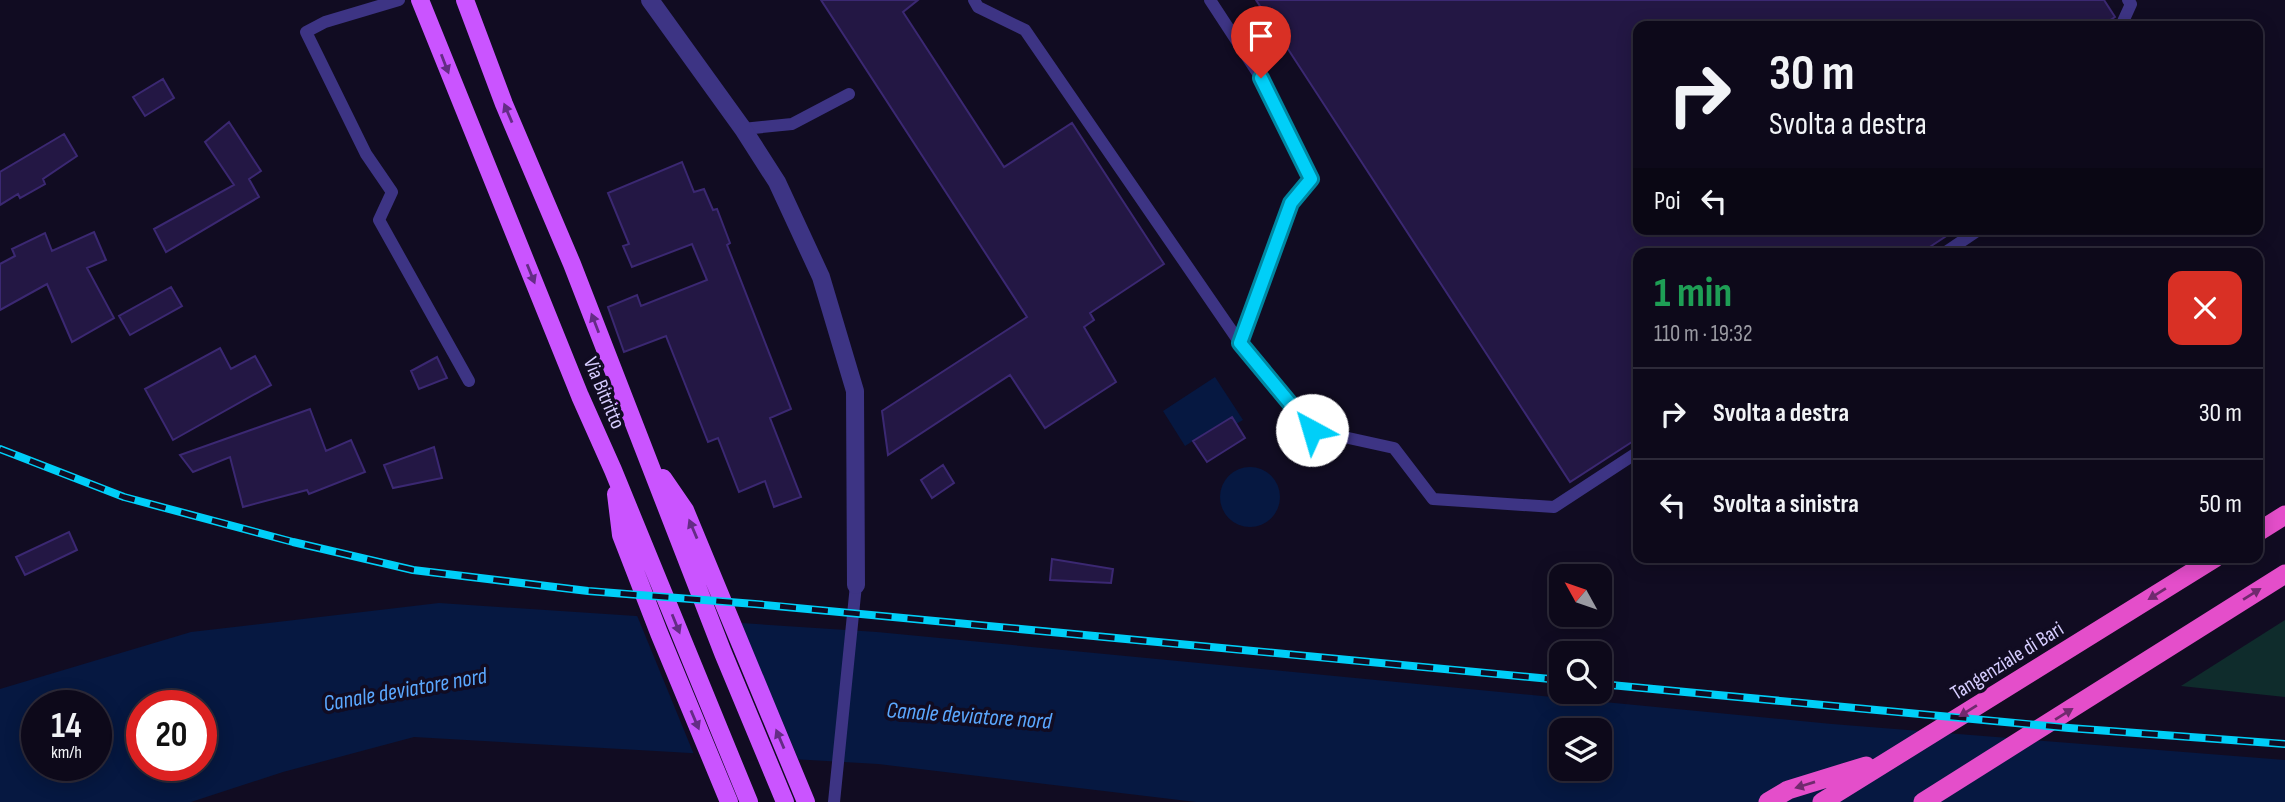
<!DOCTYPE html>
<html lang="it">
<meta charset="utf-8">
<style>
:root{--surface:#0d091a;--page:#161223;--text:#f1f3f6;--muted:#9a9aa2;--line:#2d2a39}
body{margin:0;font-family:"Sofia Sans Condensed",sans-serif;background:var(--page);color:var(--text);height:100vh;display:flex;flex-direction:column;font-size:26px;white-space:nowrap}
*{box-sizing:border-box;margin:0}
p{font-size:23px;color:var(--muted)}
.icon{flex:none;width:38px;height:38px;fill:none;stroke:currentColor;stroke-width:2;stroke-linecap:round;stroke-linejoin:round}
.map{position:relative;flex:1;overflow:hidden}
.panel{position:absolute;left:1633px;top:248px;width:630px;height:315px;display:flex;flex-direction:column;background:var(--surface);border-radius:14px;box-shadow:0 4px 18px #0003,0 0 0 2px var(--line)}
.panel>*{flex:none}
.banner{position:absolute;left:1633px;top:21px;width:630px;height:214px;border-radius:14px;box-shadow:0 4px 18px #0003,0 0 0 2px var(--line);background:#0d091a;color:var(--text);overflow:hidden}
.needle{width:46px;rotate:310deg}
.controls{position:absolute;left:1549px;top:564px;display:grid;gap:14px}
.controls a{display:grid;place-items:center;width:63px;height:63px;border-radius:14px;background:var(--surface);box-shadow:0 4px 18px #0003,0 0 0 2px var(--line);font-size:35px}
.speed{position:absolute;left:21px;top:690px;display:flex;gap:14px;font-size:35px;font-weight:700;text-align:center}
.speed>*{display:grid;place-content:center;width:91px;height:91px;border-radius:50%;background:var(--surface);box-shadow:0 4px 18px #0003,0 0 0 2px var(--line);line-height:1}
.speed small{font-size:18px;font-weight:400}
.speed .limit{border:10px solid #d22;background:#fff;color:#111}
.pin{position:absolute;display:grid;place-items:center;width:60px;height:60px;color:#fff;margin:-72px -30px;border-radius:50% 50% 50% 0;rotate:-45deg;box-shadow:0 0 7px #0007}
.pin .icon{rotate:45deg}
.me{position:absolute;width:77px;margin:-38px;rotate:321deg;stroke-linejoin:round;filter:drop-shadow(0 0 5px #0008)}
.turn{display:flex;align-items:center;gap:24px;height:147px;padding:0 21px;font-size:32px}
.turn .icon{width:91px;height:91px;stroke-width:2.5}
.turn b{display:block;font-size:49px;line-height:60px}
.then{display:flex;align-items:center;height:66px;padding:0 21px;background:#0003;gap:14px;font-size:26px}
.round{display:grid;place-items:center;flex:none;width:74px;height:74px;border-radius:14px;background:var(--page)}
.head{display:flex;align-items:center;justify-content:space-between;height:119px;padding:0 21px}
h1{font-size:42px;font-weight:700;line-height:52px;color:#1e9e55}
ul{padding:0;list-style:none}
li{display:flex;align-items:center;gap:21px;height:91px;padding:0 21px;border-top:2px solid var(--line)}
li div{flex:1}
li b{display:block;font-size:26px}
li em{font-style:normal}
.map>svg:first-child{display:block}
.green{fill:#0f2c2c}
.water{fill:#061841;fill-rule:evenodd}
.pier{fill:#110c22}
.building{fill:#231744;stroke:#3b2872;stroke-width:2}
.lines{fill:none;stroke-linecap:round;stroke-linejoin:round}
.service{stroke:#3d3484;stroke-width:12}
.minor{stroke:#3d3484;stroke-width:18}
.primary{stroke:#ca54ff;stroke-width:18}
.trunk{stroke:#e44eca;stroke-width:19}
.rail-casing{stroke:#00cff8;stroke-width:8}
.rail{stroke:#110c22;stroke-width:5;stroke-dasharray:16;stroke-linecap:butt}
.oneway{fill:#642c85}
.oneway2{fill:#702a6e}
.route-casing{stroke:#0087a1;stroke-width:18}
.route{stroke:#00cff8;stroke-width:12}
.labels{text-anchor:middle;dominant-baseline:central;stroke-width:7;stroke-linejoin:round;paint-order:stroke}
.street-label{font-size:21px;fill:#d6cdff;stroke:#110c22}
.water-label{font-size:23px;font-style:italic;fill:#5ba8ff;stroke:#110c22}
</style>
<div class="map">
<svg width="2285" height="802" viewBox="0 0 2285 802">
<rect width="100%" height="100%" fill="#110c22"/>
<path class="green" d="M2285,620V697L2181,686Z"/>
<path class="water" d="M1215,377L1243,420L1236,424L1231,417L1185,446L1163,411Z
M1220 497a30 30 0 1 1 60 0a30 30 0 1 1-60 0Z
M439,603L877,632L1832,724L2285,760V802H1196L878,764L414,737L283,772L191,802H0V689L191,632ZM37,705H96V765H37ZM142,705H201V765H142ZM1561,730H1600V768H1561Z"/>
<path class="pier" d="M636,613L739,619L800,763L695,757Z"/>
<path class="building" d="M821,0H918L903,12L1004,167L1072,123L1164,264L1090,313L1094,320L1084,327L1116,382L1045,428L1010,375L888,455L882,411L1027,317Z
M1256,0H2104L2115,17L2101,26H1638V229H1957L1919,254H1638V438L1570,482Z
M163,79L174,98L145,116L133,97Z
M229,122L261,171L249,179L259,197L166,252L154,229L234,185L205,142Z
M64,134L77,156L43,179L45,184L20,198L18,194L0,205V172Z
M682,162L694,192L704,189L713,210L717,209L730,243L727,245L791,409L770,418L801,497L774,507L765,481L739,492L718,438L708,442L666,336L624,352L608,307L637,295L641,306L707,280L692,244L632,267L623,246L629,244L608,193Z
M94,232L106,260L87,268L114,318L72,342L47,284L0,310V264L15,256L12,249L45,233L52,251Z
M171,287L182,306L130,335L119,316Z
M220,348L231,369L255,356L271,385L173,440L145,389Z
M437,357L447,378L419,389L411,371Z
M310,409L326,451L351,440L365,472L309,494L307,490L243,507L230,457L193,472L180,455Z
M1232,417L1245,438L1207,462L1193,441Z
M434,447L442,478L393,488L384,465Z
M943,465L954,483L932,498L921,480Z
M69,532L77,550L25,575L16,557Z
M1052,559L1113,569L1111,583L1050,580Z"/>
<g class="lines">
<path class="service" d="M399,0L325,22L306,32L366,154L392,192L379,220L469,381
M974,0L978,7L1025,30L1240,343L1312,430L1394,448L1433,499L1554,507L1638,452
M1210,0L1261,78L1311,179L1291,203L1240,343
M2121,26L2131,4L2128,0
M743,129L792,124L849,94
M1943,254L1980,229
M834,802L856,585"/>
<path class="minor" d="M650,0L743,129L777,182L821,277L855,391L856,585"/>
<path class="primary" d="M420,0L580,396L613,470L749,802
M465,0L504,104L572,264L723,653L785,802
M663,478L685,510L806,802
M616,494L621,535L659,633L729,802"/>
<path class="trunk" d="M2258,532L2285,515
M1768,802L1788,790L1866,766
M1822,802L2215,558
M1923,802L2285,574"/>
<g class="rail-casing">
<path id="rail" d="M0,449L124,497L293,542L413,570L588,591L755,604L1561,680
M1600,684L2069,728L2285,744"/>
</g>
<use href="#rail" class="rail"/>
</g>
<defs><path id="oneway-solid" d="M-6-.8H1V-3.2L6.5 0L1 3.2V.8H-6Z" transform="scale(1.75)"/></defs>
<g class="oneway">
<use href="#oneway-solid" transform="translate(445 64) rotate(69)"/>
<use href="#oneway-solid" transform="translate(508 113) rotate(-113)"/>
<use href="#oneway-solid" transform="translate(531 274) rotate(68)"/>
<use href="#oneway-solid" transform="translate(595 323) rotate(-111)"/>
<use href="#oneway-solid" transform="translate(693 529) rotate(-113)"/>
<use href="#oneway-solid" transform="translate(676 624) rotate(68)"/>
<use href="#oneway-solid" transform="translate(695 720) rotate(67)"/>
<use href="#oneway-solid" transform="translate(780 739) rotate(-113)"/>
</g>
<g class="oneway2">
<use href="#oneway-solid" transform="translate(2157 594) rotate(148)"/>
<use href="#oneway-solid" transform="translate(2252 594) rotate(-32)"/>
<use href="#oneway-solid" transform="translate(1968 711) rotate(148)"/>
<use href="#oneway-solid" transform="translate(2064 714) rotate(-32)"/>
<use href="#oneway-solid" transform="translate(1805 785) rotate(163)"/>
</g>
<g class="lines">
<g class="route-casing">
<path id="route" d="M1261,78L1311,179L1291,203L1240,343L1312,430"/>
</g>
<use href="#route" class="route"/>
</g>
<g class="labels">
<g class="street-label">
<text transform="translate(604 393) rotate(67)">Via Bitritto</text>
<text transform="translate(2007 661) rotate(-32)">Tangenziale di Bari</text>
</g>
<g class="water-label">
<text transform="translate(405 690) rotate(-10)">Canale deviatore nord</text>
<text transform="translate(969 716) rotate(4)">Canale deviatore nord</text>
</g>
</g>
</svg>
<div class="controls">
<a><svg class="needle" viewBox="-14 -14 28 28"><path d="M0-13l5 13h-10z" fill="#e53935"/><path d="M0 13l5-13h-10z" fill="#9a9aa2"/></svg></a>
<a><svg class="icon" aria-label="search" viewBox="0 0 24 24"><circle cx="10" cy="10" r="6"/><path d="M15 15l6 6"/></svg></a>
<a><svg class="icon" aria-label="layers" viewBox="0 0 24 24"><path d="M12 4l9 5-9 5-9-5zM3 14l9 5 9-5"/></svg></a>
</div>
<div class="speed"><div>14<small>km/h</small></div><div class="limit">20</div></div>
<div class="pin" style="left:1261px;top:78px;background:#d93025"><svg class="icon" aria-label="arrive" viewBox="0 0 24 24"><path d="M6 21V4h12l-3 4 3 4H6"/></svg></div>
<svg class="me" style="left:1312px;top:430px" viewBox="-20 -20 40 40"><circle r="19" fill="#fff"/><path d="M0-13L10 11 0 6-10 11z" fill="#00cff8"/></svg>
<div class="banner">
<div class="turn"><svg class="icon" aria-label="right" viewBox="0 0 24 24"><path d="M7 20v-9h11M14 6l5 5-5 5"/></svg><div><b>30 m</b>Svolta a destra</div></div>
<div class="then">Poi<svg class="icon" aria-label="left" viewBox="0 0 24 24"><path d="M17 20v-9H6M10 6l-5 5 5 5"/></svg></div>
</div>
<section class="panel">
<div class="head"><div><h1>1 min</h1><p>110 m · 19:32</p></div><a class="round" style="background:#d93025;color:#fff"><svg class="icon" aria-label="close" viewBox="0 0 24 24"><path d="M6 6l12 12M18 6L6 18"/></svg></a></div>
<ul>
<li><svg class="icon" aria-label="right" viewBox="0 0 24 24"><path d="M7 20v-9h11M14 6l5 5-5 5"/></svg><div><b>Svolta a destra</b></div><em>30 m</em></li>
<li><svg class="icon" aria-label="left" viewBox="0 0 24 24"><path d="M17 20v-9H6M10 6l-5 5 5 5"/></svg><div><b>Svolta a sinistra</b></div><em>50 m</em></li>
</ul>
</section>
</div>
